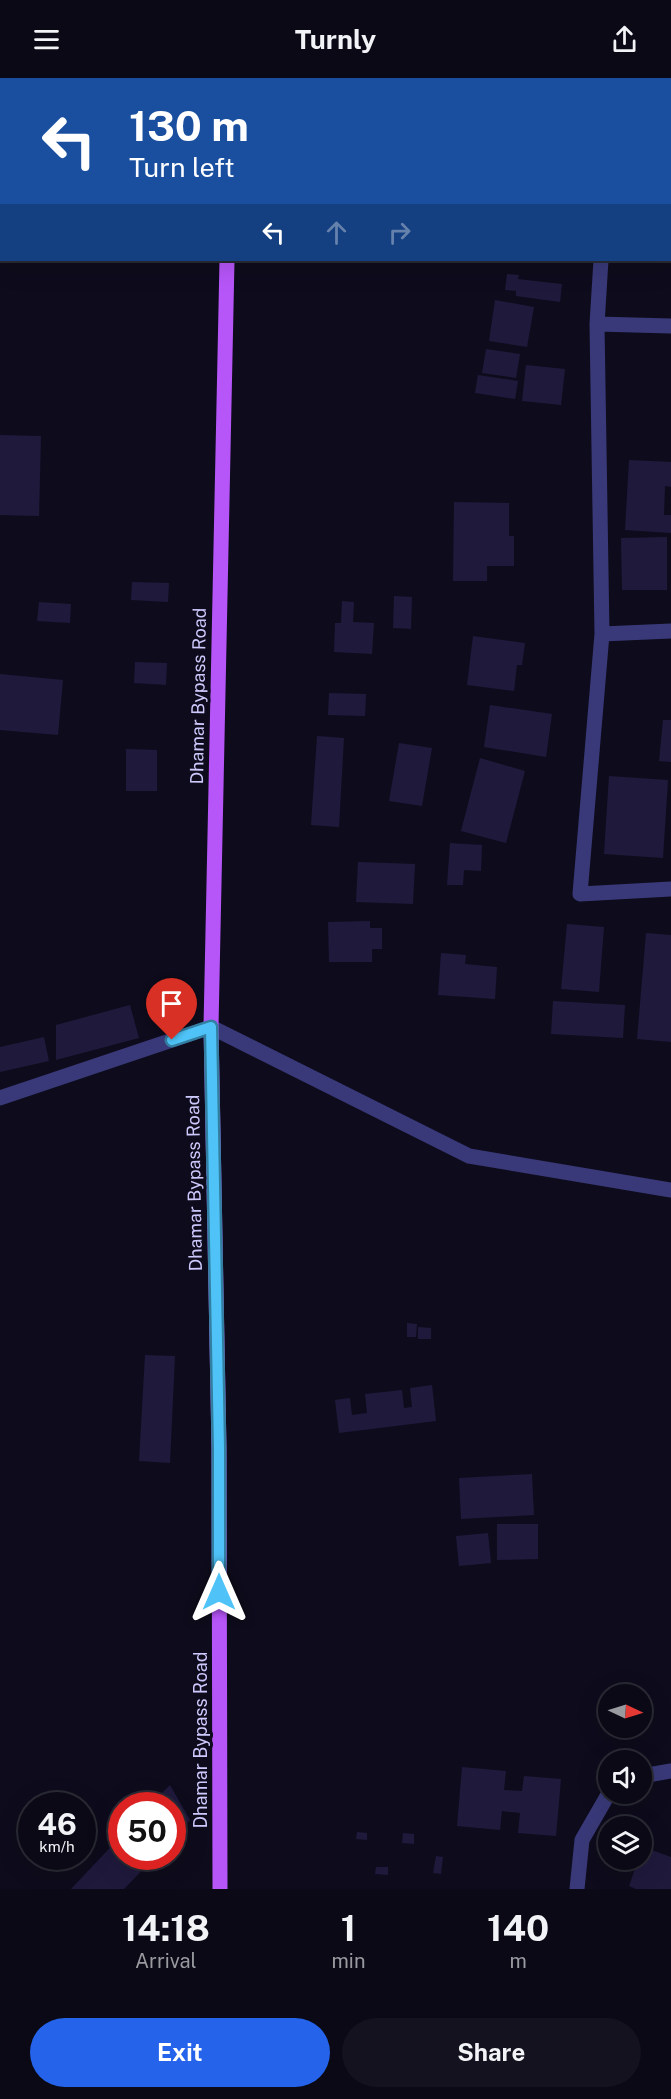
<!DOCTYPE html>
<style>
:root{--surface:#0a0915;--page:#13121e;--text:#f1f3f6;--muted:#999aa0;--line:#2a2a34;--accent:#2563eb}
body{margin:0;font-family:"Public Sans",sans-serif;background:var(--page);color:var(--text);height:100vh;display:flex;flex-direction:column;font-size:22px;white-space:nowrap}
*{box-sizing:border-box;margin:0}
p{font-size:20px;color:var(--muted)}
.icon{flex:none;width:33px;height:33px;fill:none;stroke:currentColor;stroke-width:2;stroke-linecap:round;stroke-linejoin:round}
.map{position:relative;height:1811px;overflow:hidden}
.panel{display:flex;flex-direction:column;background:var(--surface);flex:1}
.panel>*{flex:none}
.top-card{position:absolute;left:0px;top:0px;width:672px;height:183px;box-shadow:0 6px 24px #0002,0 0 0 2px var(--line);background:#1a4fa0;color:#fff;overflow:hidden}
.needle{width:39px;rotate:94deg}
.buttons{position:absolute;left:598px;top:1606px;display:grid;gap:12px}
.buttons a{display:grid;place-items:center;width:54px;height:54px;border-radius:50%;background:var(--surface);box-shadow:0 6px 24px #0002,0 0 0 2px var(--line);font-size:30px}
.speed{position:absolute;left:18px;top:1714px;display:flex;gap:12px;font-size:30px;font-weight:700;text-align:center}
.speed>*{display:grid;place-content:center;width:78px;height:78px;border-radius:50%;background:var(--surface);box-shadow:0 6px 24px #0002,0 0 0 2px var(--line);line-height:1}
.speed small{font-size:15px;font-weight:400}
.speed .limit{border:9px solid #d22;background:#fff;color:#111}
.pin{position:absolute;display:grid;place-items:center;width:51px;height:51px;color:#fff;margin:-62px -26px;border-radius:50% 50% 50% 0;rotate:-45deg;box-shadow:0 0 6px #0007}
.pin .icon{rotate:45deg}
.me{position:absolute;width:66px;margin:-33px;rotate:0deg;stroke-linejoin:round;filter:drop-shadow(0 0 4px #0008)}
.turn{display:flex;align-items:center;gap:21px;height:126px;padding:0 30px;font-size:27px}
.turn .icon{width:78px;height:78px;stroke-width:2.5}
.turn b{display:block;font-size:42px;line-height:51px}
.lanes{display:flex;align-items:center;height:57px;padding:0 30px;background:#0003;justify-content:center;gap:30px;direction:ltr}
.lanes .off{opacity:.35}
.eta{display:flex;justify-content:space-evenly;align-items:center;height:102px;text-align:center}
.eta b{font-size:36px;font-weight:700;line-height:42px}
.cta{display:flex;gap:12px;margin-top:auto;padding:12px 30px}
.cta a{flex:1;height:69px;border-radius:36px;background:var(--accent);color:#fff;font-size:24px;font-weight:700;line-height:69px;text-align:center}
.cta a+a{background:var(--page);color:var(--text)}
header{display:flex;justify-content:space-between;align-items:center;height:78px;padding:0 30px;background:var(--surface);font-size:27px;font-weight:700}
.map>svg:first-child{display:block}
.building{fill:#1f193c}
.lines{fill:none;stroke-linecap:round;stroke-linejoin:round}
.minor{stroke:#393979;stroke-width:15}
.major{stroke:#b655f8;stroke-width:15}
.route-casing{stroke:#337fa1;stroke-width:15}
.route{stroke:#4fc3f7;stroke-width:10}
.labels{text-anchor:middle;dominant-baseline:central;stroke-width:6;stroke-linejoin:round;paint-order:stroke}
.street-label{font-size:18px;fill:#cdc9fd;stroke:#0e0c1c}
</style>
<header><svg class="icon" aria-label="menu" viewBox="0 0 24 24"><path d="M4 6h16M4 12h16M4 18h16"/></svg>Turnly<svg class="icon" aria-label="share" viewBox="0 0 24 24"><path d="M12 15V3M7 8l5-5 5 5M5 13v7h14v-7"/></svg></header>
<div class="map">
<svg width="671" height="1811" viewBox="0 0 671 1811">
<rect width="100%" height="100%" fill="#0e0c1c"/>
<path class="building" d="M507,196L519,197L518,201L562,206L560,224L516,218V213L505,212Z
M495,222L534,229L527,269L489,263Z
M486,271L520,276L516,300L482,295Z
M526,287L565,291L561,327L522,323Z
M478,297L518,303L515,321L475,315Z
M0,357L41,358L39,438L0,437Z
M629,382L671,384V409L665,408L664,437H671V455L625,452Z
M454,424L509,425V458H514V488H487V503H453Z
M667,459V512H622L621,460Z
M132,504L169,505L168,524L131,522Z
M394,518L412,519L411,551L393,550Z
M342,523L354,524L353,544L374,545L372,576L334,574L335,545H341Z
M39,524L71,526L70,545L37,543Z
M473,558L525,565L522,587H517L514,613L467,607Z
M135,584L167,585L166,607L134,605Z
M0,596L63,602L58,657L0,652Z
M329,615L366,616L365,638L328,637Z
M490,627L552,636L546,679L484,669Z
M663,642H671V684L659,683Z
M317,658L344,660L339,749L311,747Z
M399,665L432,670L422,728L389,723Z
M126,671L157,672V713H126Z
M480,680L525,693L506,765L461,753Z
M609,698L668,702L663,780L604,776Z
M450,765L482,767L481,793L464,792L463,807H447Z
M358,784L415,786L413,826L356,824Z
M370,843V850H382V871H372V884H329L328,844Z
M567,846L604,849L599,914L561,911Z
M646,855L671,857V964L637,961Z
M441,875L466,877L465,886L497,889L495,921L438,917Z
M553,923L625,927L623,960L551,956Z
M130,927L139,960L56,982V947Z
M44,959L49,983L0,994V969Z
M407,1245L417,1246L416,1259H407Z
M418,1249L431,1250V1261H418Z
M145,1277L175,1278L170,1385L139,1383Z
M432,1307L436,1343L339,1355L335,1322L350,1320L352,1337L367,1335L365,1316L402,1312L404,1330L412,1329L410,1310Z
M532,1396L534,1437L461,1441L459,1400Z
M497,1446H538V1481L497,1482Z
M488,1455L491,1485L459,1488L456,1458Z
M462,1689L506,1693L504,1712L522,1713L524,1698L561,1701L556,1758L518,1755L520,1735L502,1733L500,1752L457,1748Z
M170,1707L190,1742L172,1760V1728H149Z
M357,1754L367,1755V1762L356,1761Z
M403,1755L414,1756V1766L402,1765Z
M122,1757V1779H155L124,1811H71Z
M643,1769L671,1779V1811H636L629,1808L638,1782H642Z
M436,1778L443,1779L441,1796L433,1795Z
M376,1789H388V1797L375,1796Z"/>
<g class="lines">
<path class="minor" d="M611,0V2
M670,3H671
M601,182L597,246L602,556L580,816L671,811
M597,246L671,248
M602,556L671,553
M0,1020L211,949L469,1078L671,1112
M642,1698L671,1693
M577,1811L582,1762L609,1715"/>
<path class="major" d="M229,0V2
M220,1811L219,1370L211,949L227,182"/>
</g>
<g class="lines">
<g class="route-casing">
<path id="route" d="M172,962L211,949L219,1370V1514"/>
</g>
<use href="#route" class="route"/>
</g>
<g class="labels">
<g class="street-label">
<text transform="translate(198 618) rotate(-89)">Dhamar Bypass Road</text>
<text transform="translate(194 1105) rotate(-91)">Dhamar Bypass Road</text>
<text transform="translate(200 1662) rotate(-90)">Dhamar Bypass Road</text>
</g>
</g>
</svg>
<div class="buttons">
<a><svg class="needle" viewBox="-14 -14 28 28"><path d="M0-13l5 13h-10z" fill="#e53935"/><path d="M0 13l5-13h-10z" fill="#999aa0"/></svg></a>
<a><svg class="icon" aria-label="sound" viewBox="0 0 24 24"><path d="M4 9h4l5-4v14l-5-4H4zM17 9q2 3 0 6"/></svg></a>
<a><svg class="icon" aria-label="layers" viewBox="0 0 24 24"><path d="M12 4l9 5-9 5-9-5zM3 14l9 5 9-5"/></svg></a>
</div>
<div class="speed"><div>46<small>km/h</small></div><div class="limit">50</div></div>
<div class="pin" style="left:172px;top:962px;background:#d93025"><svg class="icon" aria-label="arrive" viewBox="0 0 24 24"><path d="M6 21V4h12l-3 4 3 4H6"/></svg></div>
<svg class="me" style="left:219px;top:1514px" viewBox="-20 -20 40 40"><path d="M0-17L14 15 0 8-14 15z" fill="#4fc3f7" stroke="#fff" stroke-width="4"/></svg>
<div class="top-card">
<div class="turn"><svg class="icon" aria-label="left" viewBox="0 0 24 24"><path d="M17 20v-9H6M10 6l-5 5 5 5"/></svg><div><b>130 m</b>Turn left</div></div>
<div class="lanes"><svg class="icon" aria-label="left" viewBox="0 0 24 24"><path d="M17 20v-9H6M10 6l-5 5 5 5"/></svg><svg class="icon off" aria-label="ahead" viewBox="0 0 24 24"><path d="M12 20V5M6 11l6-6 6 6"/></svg><svg class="icon off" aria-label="right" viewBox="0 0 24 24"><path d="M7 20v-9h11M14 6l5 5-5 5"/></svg></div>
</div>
</div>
<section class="panel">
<div class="eta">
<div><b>14:18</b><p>Arrival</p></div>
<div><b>1</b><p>min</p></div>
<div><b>140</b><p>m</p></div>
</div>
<div class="cta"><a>Exit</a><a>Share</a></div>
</section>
